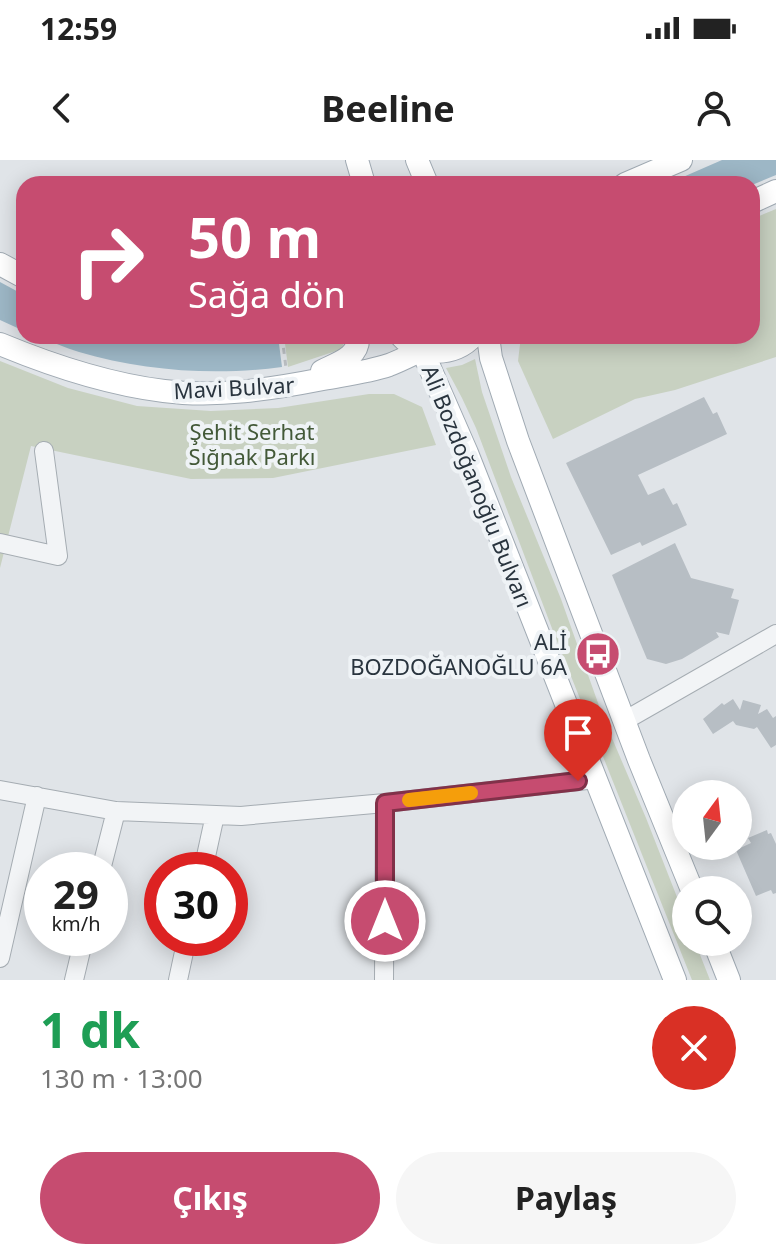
<!DOCTYPE html>
<html lang="tr">
<meta charset="utf-8">
<style>
:root{--surface:#fff;--page:#f6f6f6;--text:#222;--muted:#767676;--accent:#c64c70}
body{margin:0;font-family:"Noto Sans",sans-serif;background:var(--page);color:var(--text);height:100vh;display:flex;flex-direction:column;font-size:30px;white-space:nowrap}
*{box-sizing:border-box;margin:0}
p{font-size:26px;color:var(--muted)}
.icon{flex:none;width:44px;height:44px;fill:none;stroke:currentColor;stroke-width:2;stroke-linecap:round;stroke-linejoin:round}
.map{position:relative;height:820px;overflow:hidden}
.panel{display:flex;flex-direction:column;background:var(--surface);flex:1}
.panel>*{flex:none}
.banner{position:absolute;left:16px;top:16px;width:744px;height:168px;border-radius:24px;box-shadow:0 4px 20px #0003;background:#c64c70;color:#fff;overflow:hidden}
.needle{width:52px;rotate:15deg}
.buttons{position:absolute;left:672px;top:620px;display:grid;gap:16px}
.buttons a{display:grid;place-items:center;width:80px;height:80px;border-radius:50%;background:var(--surface);box-shadow:0 4px 20px #0003;font-size:40px}
.speed{position:absolute;left:24px;top:692px;display:flex;gap:16px;font-size:40px;font-weight:700;text-align:center}
.speed>*{display:grid;place-content:center;width:104px;height:104px;border-radius:50%;background:var(--surface);box-shadow:0 4px 20px #0003;line-height:1}
.speed small{font-size:20px;font-weight:400}
.speed .limit{border:12px solid #d22;background:#fff;color:#111}
.pin{position:absolute;display:grid;place-items:center;width:68px;height:68px;color:#fff;margin:-82px -34px;border-radius:50% 50% 50% 0;rotate:-45deg;box-shadow:0 0 8px #0007}
.pin .icon{rotate:45deg}
.me{position:absolute;width:88px;margin:-44px;rotate:0deg;stroke-linejoin:round;filter:drop-shadow(0 0 6px #0008)}
.turn{display:flex;align-items:center;gap:28px;height:168px;padding:0 40px;font-size:36px}
.turn .icon{width:104px;height:104px;stroke-width:2.5}
.turn b{display:block;font-size:56px;line-height:68px}
.round{display:grid;place-items:center;flex:none;width:84px;height:84px;border-radius:42px;background:var(--page)}
.overview{display:flex;align-items:center;justify-content:space-between;height:136px;padding:0 40px}
h1{font-size:48px;font-weight:700;line-height:60px;color:#1e9e55}
.action{display:flex;gap:16px;margin-top:auto;padding:16px 40px}
.action a{flex:1;height:92px;border-radius:48px;background:var(--accent);color:#fff;font-size:32px;font-weight:700;line-height:92px;text-align:center}
.action a+a{background:var(--page);color:var(--text)}
.status{display:flex;justify-content:space-between;align-items:center;height:56px;padding:0 40px;background:var(--surface);direction:ltr}
.status svg{height:22px;fill:currentColor}
header{display:flex;justify-content:space-between;align-items:center;height:104px;padding:0 40px;background:var(--surface);font-size:36px;font-weight:700}
.map>svg:first-child{display:block}
.green{fill:#c8d1c1}
.water{fill:#9db7c6}
.building{fill:#b7bec4}
.lines{fill:none;stroke-linecap:round;stroke-linejoin:round}
.minor-casing{stroke:#a5acb2;stroke-width:20}
.major-casing{stroke:#a0aab3;stroke-width:24}
.path{stroke:#babec2;stroke-width:3;stroke-dasharray:6 6;stroke-linecap:butt}
.minor{stroke:#f2f4f6;stroke-width:18}
.major{stroke:#fff;stroke-width:22}
.route-casing{stroke:#813149;stroke-width:20}
.route{stroke:#c64c70;stroke-width:14}
.slow{stroke:#f59e0b;stroke-width:14}
.labels{text-anchor:middle;dominant-baseline:central;stroke-width:8;stroke-linejoin:round;paint-order:stroke}
.street-label{font-size:22px;fill:#29343e;stroke:#eff3f6}
.park-label{font-size:22px;fill:#435938;stroke:#eff3f6}
.poi-label{font-size:22px;fill:#29343e;stroke:#eff3f6;text-anchor:end}
</style>
<div class="status"><b>12:59</b><svg viewBox="0 0 49 12"><path d="M0 12V9h3v3zM5 12V6h3v6zM10 12V3h3v9zM15 12V0h3v12zM26 1h20v11H26zM47 4h2v5h-2z"/></svg></div>
<header><svg class="icon" aria-label="back" viewBox="0 0 24 24"><path d="M15 5l-7 7 7 7"/></svg>Beeline<svg class="icon" aria-label="person" viewBox="0 0 24 24"><circle cx="12" cy="8" r="4"/><path d="M4 21q1-7 8-7t8 7"/></svg></header>
<div class="map">
<svg width="776" height="820" viewBox="0 0 776 820">
<rect width="100%" height="100%" fill="#e0e4e8"/>
<path class="green" d="M776,49V197L675,230L635,239L553,279L518,201L521,176H752V59Z
M284,176H345C346,182 343,186 339,190L288,207Z
M475,199L482,232L511,317L561,439L603,557L646,658L686,760V782H695L710,820H692L553,471L476,268L462,238L446,208L462,205Z
M0,201L68,228L137,246L211,251L278,248L369,234H394L422,247L436,285L273,318L191,319L31,286L0,408Z"/>
<path class="water" d="M722,0H776V15L752,25L667,24Z
M0,122L24,135V171L0,160Z
M38,176H278L282,207C215,216 143,211 79,192C65,188 51,181 38,176Z"/>
<path class="building" d="M704,237L713,254L717,252L727,274L638,315L648,335L664,328L673,345L677,343L687,365L642,386L640,382L611,395L566,303Z
M675,383L691,418L734,429L731,438L739,440L729,475L716,472L719,477L682,499L666,504L647,499L612,415Z
M733,539L740,550L743,540L761,545L758,554L767,549L773,558L776,556V585L771,588L757,567L754,569L736,565L733,561L713,574L703,559L722,543L724,545Z
M767,670L768,674L771,673L776,684V733L773,734L771,730L756,736L736,690L751,683L748,678Z"/>
<g class="lines">
<g class="minor-casing">
<path id="minor" d="M0,383L58,396L44,291
M624,561L776,474
M0,630L116,651L241,656L385,643L596,619
M101,710L116,651
M203,710L215,655
M0,798L37,636
M74,820L84,778
M178,820L187,778
M384,820L385,643"/>
</g>
<g class="major-casing">
<path id="major" d="M357,0L364,24
M417,0L427,24
M625,24L681,0
M752,42L776,31
M0,104L24,117
M401,176C420,197 455,197 473,176
M488,176L491,198L518,281L639,600L692,730
M0,184C53,206 107,224 164,231C216,238 272,229 323,219C344,215 368,212 389,205C400,201 411,195 422,190
M422,190L467,293L675,820
M322,211C338,203 360,197 358,176
M714,782L729,820"/>
</g>
<path class="path" d="M282,176L286,208"/>
<use href="#minor" class="minor"/>
<use href="#major" class="major"/>
</g>
<g class="lines">
<g class="route-casing">
<path id="route" d="M385,761V643L578,621"/>
</g>
<use href="#route" class="route"/>
<path class="slow" d="M409,640L471,633"/>
</g>
<defs>
<g id="bus-disc" transform="scale(2.3)"><circle r="9.5" fill="#c64c70" stroke="#eff3f6"/><path d="M-5-6H5V4H4V6H2V4H-2V6H-4V4H-5ZM-3.5-4V0h7V-4ZM-3.5 1.2v1.5H-2V1.2ZM2 1.2v1.5H3.5V1.2Z" fill="#fff"/></g>
</defs>
<g fill-rule="evenodd">
<use href="#bus-disc" x="598" y="494"/>
</g>
<g class="labels">
<g class="street-label">
<text transform="translate(234 227) rotate(-3)">Mavi Bulvar</text>
<text transform="translate(478 326) rotate(68)">Ali Bozdoğanoğlu Bulvarı</text>
</g>
<g class="park-label">
<text x="252" y="271">Şehit Serhat<tspan x="252" dy="25">Sığnak Parkı</tspan></text>
</g>
<g class="poi-label">
<text x="567" y="481">ALİ<tspan x="567" dy="25">BOZDOĞANOĞLU 6A</tspan></text>
</g>
</g>
</svg>
<div class="buttons">
<a><svg class="needle" viewBox="-14 -14 28 28"><path d="M0-13l5 13h-10z" fill="#e53935"/><path d="M0 13l5-13h-10z" fill="#767676"/></svg></a>
<a><svg class="icon" aria-label="search" viewBox="0 0 24 24"><circle cx="10" cy="10" r="6"/><path d="M15 15l6 6"/></svg></a>
</div>
<div class="speed"><div>29<small>km/h</small></div><div class="limit">30</div></div>
<div class="pin" style="left:578px;top:621px;background:#d93025"><svg class="icon" aria-label="arrive" viewBox="0 0 24 24"><path d="M6 21V4h12l-3 4 3 4H6"/></svg></div>
<svg class="me" style="left:385px;top:761px" viewBox="-20 -20 40 40"><circle r="17" fill="#c64c70" stroke="#fff" stroke-width="3"/><path d="M0-11L8 9 0 5-8 9z" fill="#fff"/></svg>
<div class="banner">
<div class="turn"><svg class="icon" aria-label="right" viewBox="0 0 24 24"><path d="M7 20v-9h11M14 6l5 5-5 5"/></svg><div><b>50 m</b>Sağa dön</div></div>
</div>
</div>
<section class="panel">
<div class="overview"><div><h1>1 dk</h1><p>130 m · 13:00</p></div><a class="round" style="background:#d93025;color:#fff"><svg class="icon" aria-label="close" viewBox="0 0 24 24"><path d="M6 6l12 12M18 6L6 18"/></svg></a></div>
<div class="action"><a>Çıkış</a><a>Paylaş</a></div>
</section>
